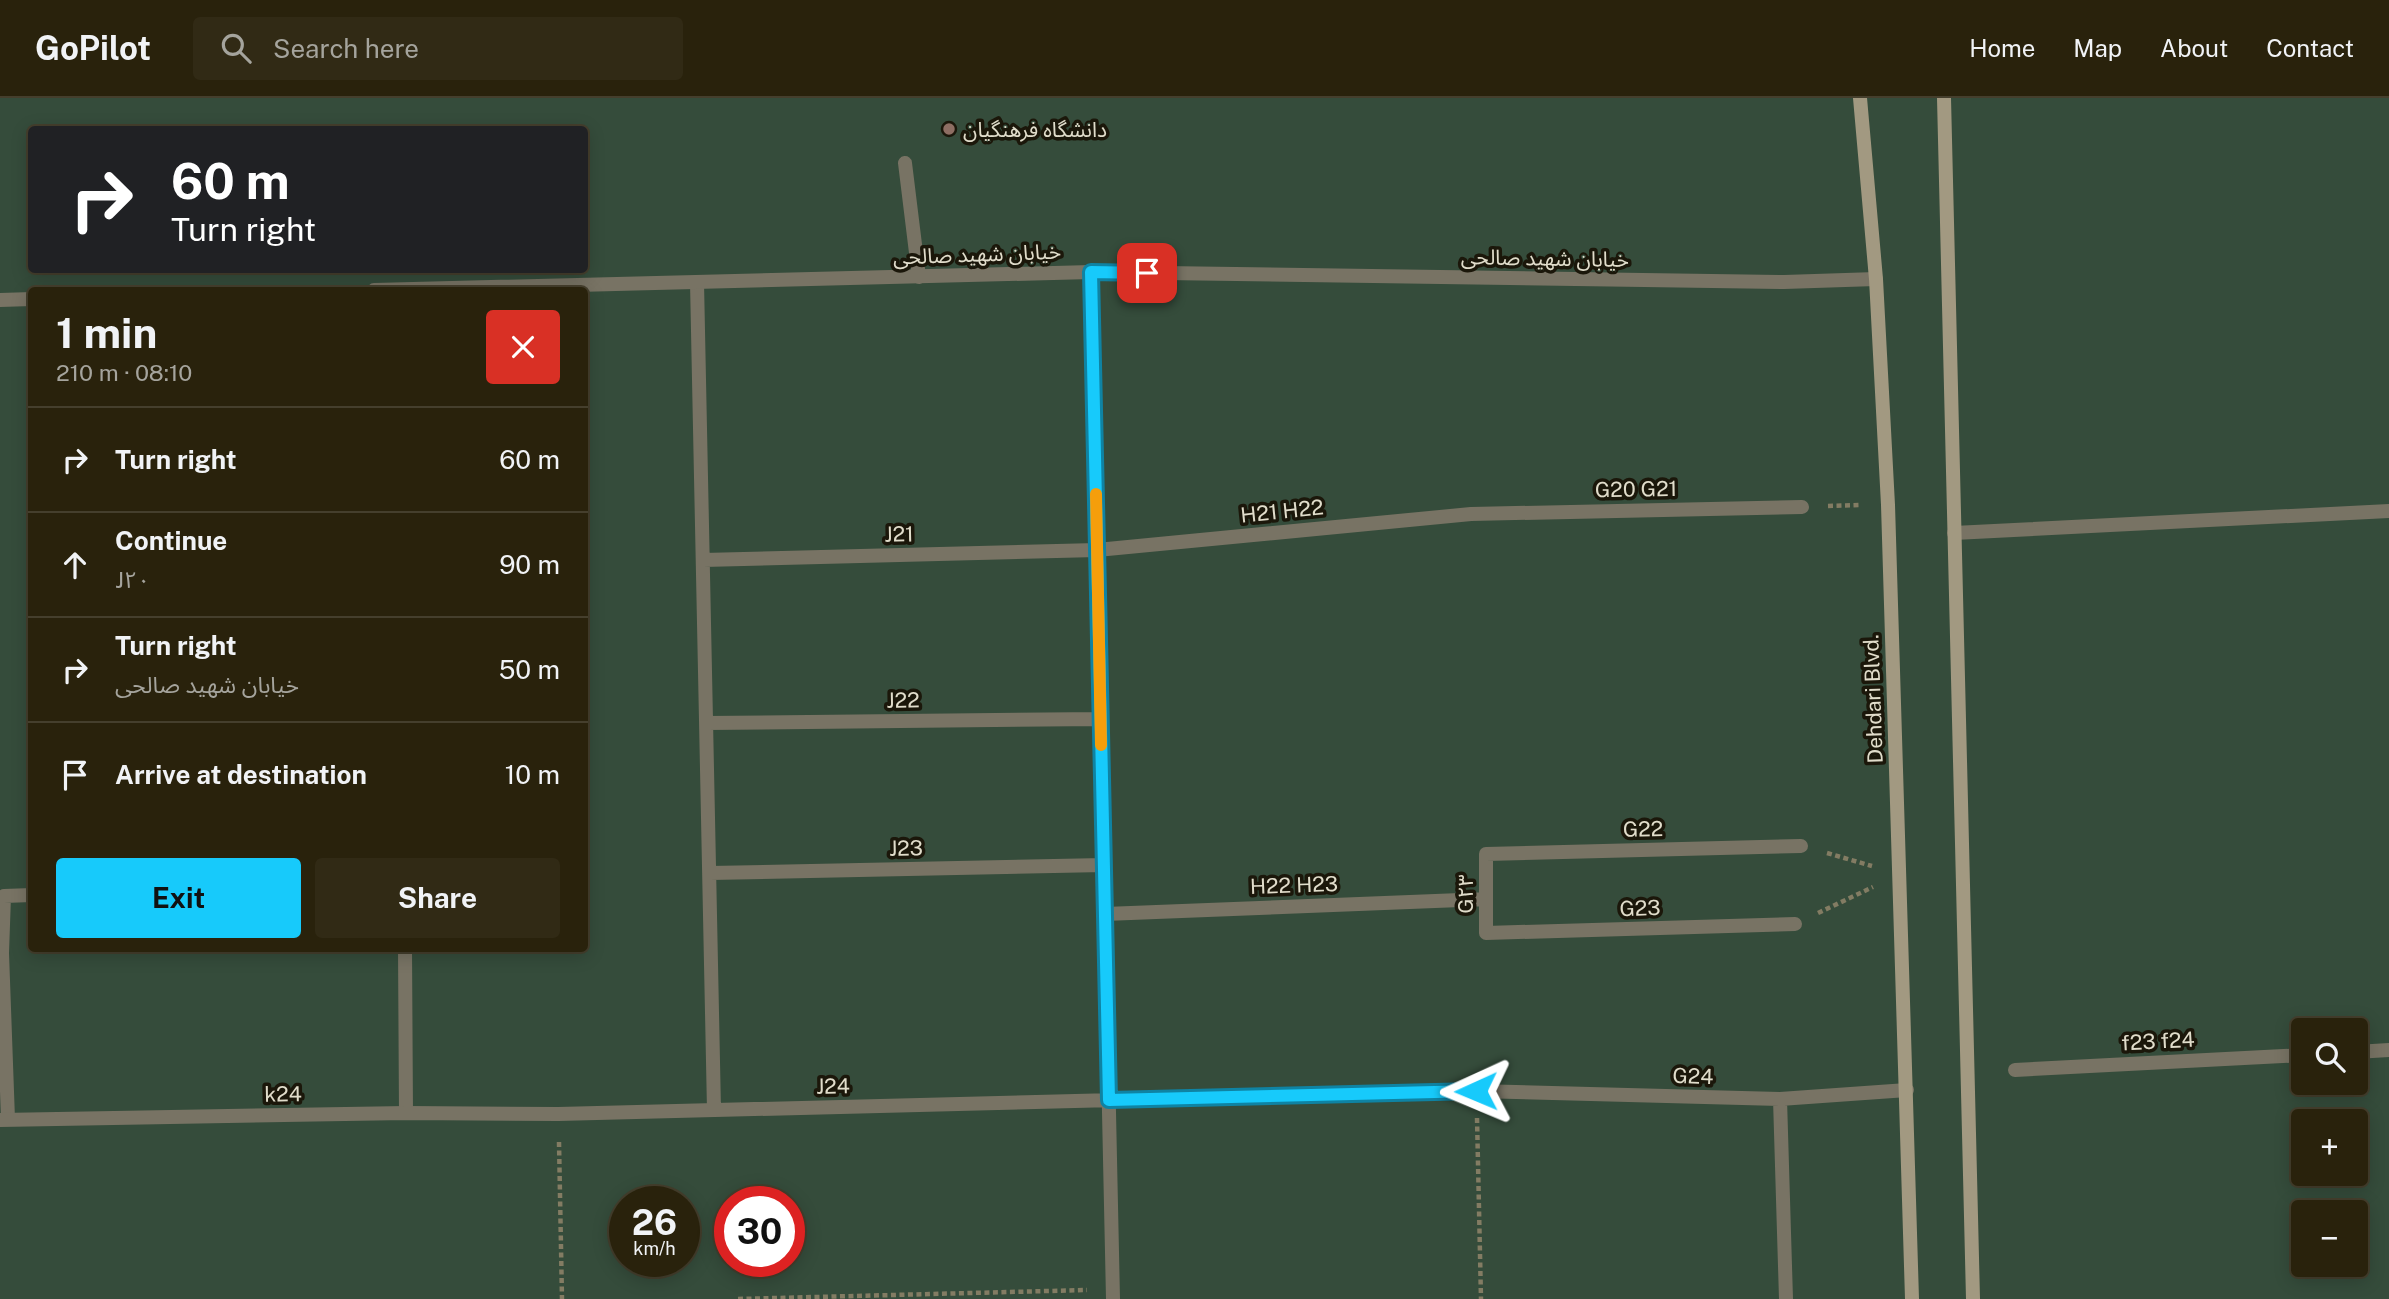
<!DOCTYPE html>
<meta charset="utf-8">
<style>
:root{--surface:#29220c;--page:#312a15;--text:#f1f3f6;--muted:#a5a49d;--line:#453f2d;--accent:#17cafb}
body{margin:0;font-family:"Public Sans","Noto Sans Arabic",sans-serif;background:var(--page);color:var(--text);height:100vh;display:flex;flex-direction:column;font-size:26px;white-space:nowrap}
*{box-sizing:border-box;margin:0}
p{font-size:23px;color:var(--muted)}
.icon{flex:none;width:38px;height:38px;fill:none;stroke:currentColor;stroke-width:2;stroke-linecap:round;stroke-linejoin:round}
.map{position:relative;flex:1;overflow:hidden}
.drawer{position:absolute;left:28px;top:189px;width:560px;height:665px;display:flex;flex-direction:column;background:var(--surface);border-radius:7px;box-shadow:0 4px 18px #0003,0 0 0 2px var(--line)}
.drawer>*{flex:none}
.hud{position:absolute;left:28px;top:28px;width:560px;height:147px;border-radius:7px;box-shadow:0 4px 18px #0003,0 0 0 2px var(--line);background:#202124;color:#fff;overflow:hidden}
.controls{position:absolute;left:2291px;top:920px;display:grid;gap:14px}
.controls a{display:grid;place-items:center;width:77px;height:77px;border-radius:7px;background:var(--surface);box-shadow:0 4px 18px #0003,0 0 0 2px var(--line);font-size:35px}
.speed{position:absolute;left:609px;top:1088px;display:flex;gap:14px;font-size:35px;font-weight:700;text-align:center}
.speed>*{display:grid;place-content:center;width:91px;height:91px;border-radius:50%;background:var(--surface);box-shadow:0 4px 18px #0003,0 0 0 2px var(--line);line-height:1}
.speed small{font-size:18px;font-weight:400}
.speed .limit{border:10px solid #d22;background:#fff;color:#111}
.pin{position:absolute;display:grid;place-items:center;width:60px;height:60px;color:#fff;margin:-30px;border-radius:14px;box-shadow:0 4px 10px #0006}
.me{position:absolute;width:77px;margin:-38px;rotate:269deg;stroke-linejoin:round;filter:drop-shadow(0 0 5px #0008)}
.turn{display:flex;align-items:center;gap:24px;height:147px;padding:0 28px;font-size:32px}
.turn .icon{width:91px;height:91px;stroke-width:2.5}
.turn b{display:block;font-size:49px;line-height:60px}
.round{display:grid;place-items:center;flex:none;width:74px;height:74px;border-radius:7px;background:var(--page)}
.head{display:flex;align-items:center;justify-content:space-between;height:119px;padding:0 28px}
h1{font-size:42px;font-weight:700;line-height:52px}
.cta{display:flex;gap:14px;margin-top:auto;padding:14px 28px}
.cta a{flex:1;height:80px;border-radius:7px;background:var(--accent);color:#111;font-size:28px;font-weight:700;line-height:80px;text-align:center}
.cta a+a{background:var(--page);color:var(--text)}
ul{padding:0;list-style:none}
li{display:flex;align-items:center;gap:21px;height:105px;padding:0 28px;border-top:2px solid var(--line)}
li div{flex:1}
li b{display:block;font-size:26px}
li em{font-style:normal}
header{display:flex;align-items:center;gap:42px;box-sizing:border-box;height:98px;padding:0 35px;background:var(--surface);border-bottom:2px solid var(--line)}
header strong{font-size:33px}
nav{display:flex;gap:38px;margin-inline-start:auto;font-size:24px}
.search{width:490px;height:63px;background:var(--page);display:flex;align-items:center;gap:18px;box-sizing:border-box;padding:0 24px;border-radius:7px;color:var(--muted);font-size:26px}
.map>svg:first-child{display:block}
.green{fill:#354c3b;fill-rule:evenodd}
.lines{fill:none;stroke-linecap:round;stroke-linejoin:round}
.path{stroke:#837c63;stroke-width:4.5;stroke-dasharray:5 3.5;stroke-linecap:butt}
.service{stroke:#787364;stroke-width:14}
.minor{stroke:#787364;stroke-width:14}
.tertiary{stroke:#787364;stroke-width:14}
.secondary{stroke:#a29981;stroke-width:14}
.route-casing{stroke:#0f83a3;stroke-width:18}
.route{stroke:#17cafb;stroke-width:12}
.slow{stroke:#f59e0b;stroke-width:12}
.education-dot{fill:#8d6e63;stroke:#1b170a;stroke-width:2.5}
.labels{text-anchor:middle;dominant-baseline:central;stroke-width:7;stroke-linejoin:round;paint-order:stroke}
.poi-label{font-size:21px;fill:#e1ddcb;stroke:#1b170a;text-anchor:start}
.street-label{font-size:21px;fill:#e1ddcb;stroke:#1b170a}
</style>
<header>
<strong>GoPilot</strong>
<div class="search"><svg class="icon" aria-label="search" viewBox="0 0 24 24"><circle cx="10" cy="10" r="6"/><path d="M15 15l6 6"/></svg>Search here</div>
<nav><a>Home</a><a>Map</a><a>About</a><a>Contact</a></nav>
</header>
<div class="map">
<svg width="2389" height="1201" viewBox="0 0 2389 1201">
<rect width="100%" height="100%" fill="#372e10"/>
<path class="green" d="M0,0H2389V1201H0ZM32,32H584V172H32ZM32,192H584V850H32ZM2303,933H2356V985H2303ZM2303,1024H2356V1076H2303ZM625,1104H684V1164H625ZM730,1104H789V1164H730ZM2303,1115H2356V1167H2303Z"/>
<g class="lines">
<path class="path" d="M1828,408L1861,407
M1827,755L1872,768
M1818,815L1873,789
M1477,1020L1481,1201
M559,1044L562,1201
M738,1201L1087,1192"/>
<path class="service" d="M405,850L406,1015
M8,1021L2,855L4,798L32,797"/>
<path class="minor" d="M905,65L919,179
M1091,174L1113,1201
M697,184L714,1012
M1954,435L2389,413
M703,462L1097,452L1471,416L1802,409
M707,625L1101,621
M710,775L1104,767
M1105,816L1486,801
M1795,826L1486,835V756L1801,748
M2356,954L2389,952
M2015,972L2303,957
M1780,1001L1786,1201
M0,1022L406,1015L558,1016L1476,993L1780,1001L1907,992"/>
<path class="tertiary" d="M374,192L1091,174L1784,184L1876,181
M0,202L32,201"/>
<path class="secondary" d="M1860,0L1876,181L1888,407L1912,1201
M1944,0L1973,1201"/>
</g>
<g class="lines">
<g class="route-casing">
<path id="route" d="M1147,175L1091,174L1109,1002L1476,993"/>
</g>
<use href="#route" class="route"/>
<path class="slow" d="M1096,396L1101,647"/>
</g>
<circle class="education-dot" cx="949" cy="31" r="7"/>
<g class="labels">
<g class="poi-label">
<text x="963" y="31">دانشگاه فرهنگیان</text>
</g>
<g class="street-label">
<text transform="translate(977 156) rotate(-2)">خیابان شهید صالحی</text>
<text transform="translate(1545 160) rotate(1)">خیابان شهید صالحی</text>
<text transform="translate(1636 391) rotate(-1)">G20 G21</text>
<text transform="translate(1282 413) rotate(-6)">H21 H22</text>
<text transform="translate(899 436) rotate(-1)">J21</text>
<text transform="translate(1873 601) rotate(-92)">Dehdari Blvd.</text>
<text transform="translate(903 602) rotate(-1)">J22</text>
<text transform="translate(1643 731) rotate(-1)">G22</text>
<text transform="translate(906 750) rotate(-1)">J23</text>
<text transform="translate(1294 787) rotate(-2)">H22 H23</text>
<text transform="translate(1465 796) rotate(-90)">G۲۳</text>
<text transform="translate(1640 810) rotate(-2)">G23</text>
<text transform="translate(2158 943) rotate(-3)">f23 f24</text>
<text transform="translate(1693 978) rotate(2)">G24</text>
<text transform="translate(833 988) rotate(-1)">J24</text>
<text transform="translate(283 996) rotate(-1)">k24</text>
</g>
</g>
</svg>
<div class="controls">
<a><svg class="icon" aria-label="search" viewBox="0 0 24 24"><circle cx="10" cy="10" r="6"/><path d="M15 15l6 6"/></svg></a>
<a>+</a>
<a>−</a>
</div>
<div class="speed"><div>26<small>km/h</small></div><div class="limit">30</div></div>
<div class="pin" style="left:1147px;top:175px;background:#d93025"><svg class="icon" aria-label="arrive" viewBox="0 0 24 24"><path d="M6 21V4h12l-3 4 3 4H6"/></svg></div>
<svg class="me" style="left:1476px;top:993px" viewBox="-20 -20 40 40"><path d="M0-17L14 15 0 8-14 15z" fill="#17cafb" stroke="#fff" stroke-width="4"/></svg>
<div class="hud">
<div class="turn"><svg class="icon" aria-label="right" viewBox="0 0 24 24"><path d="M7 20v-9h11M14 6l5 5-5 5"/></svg><div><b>60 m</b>Turn right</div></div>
</div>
<section class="drawer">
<div class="head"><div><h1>1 min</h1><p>210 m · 08:10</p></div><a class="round" style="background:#d93025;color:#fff"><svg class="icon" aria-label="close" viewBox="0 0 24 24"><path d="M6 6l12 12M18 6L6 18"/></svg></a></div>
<ul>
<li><svg class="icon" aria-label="right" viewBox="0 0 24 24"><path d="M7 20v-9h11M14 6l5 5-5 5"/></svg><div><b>Turn right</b></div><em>60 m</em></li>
<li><svg class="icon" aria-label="ahead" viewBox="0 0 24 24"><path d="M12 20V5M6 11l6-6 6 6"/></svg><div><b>Continue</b><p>J۲۰</p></div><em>90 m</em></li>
<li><svg class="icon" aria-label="right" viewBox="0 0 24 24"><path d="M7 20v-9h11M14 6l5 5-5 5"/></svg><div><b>Turn right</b><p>خیابان شهید صالحی</p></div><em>50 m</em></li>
<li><svg class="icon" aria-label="arrive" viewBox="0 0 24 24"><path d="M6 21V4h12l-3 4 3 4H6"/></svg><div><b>Arrive at destination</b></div><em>10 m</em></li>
</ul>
<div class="cta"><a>Exit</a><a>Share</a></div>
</section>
</div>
